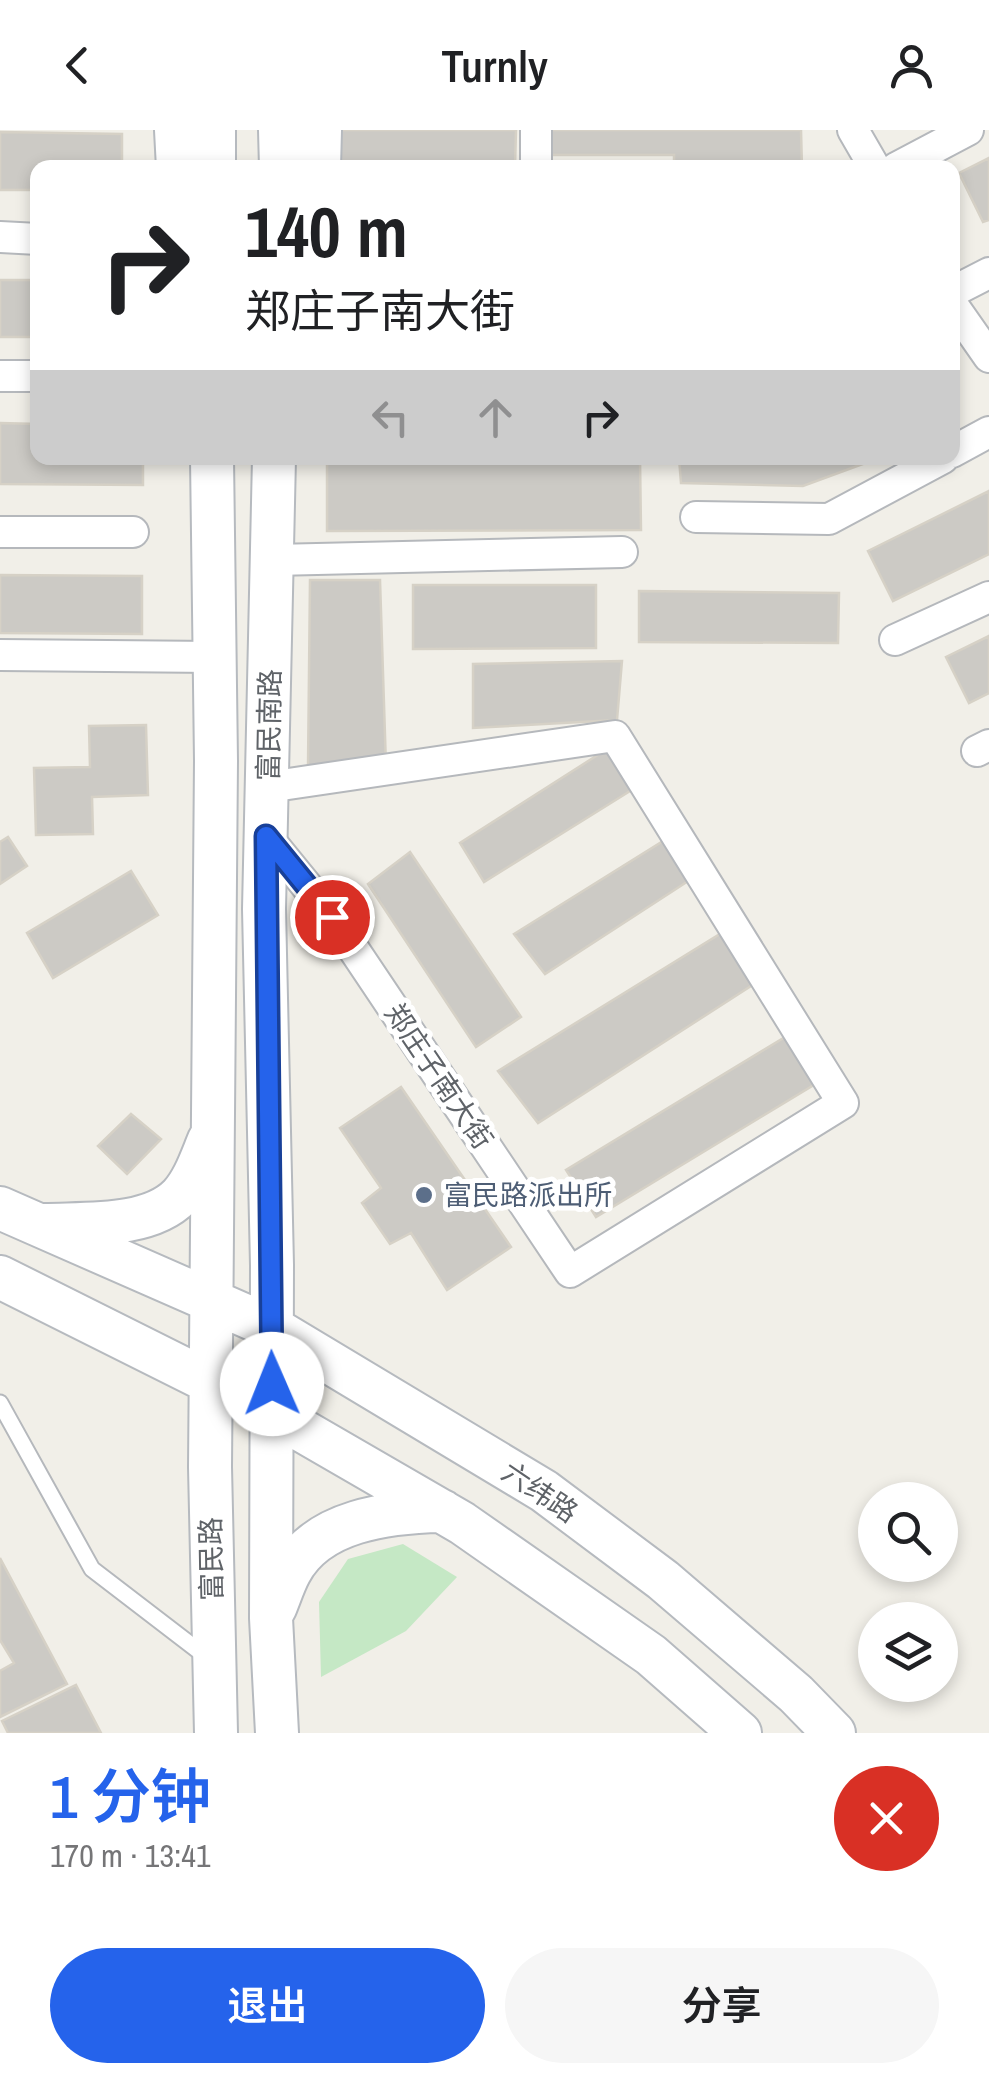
<!DOCTYPE html>
<html lang="zh">
<meta charset="utf-8">
<style>
:root{--surface:#fff;--page:#f6f6f6;--text:#202124;--muted:#757577;--accent:#2563eb}
body{margin:0;font-family:"Archivo Narrow","Noto Sans SC",sans-serif;background:var(--page);color:var(--text);height:100vh;display:flex;flex-direction:column;font-size:38px;white-space:nowrap}
*{box-sizing:border-box;margin:0}
p{font-size:32px;color:var(--muted)}
.icon{flex:none;width:55px;height:55px;fill:none;stroke:currentColor;stroke-width:2;stroke-linecap:round;stroke-linejoin:round}
.map{position:relative;height:1603px;overflow:hidden}
.sheet{display:flex;flex-direction:column;background:var(--surface);flex:1}
.sheet>*{flex:none}
.top-card{position:absolute;left:30px;top:30px;width:930px;height:305px;border-radius:20px;box-shadow:0 5px 15px #0003;background:#fff;color:var(--text);overflow:hidden}
.buttons{position:absolute;left:858px;top:1352px;display:grid;gap:20px}
.buttons a{display:grid;place-items:center;width:100px;height:100px;border-radius:50%;background:var(--surface);box-shadow:0 5px 15px #0003;font-size:50px}
.pin{position:absolute;display:grid;place-items:center;width:85px;height:85px;color:#fff;margin:-42px;border:5px solid #fff;border-radius:50%;box-shadow:0 2px 10px #0007}
.me{position:absolute;width:110px;margin:-55px;rotate:359deg;stroke-linejoin:round;filter:drop-shadow(0 0 8px #0008)}
.turn{display:flex;align-items:center;gap:35px;height:210px;padding:0 50px;font-size:45px}
.turn .icon{width:130px;height:130px;stroke-width:2.5}
.turn b{display:block;font-size:70px;line-height:85px}
.lanes{display:flex;align-items:center;height:95px;padding:0 50px;background:#0003;justify-content:center;gap:50px;direction:ltr}
.lanes .off{opacity:.35}
.round{display:grid;place-items:center;flex:none;width:105px;height:105px;border-radius:52px;background:var(--page)}
.overview{display:flex;align-items:center;justify-content:space-between;height:170px;padding:0 50px}
h1{font-size:60px;font-weight:600;line-height:75px;color:var(--accent)}
.primary-button{display:flex;gap:20px;margin-top:auto;padding:20px 50px}
.primary-button a{flex:1;height:115px;border-radius:60px;background:var(--accent);color:#fff;font-size:40px;font-weight:600;line-height:115px;text-align:center}
.primary-button a+a{background:var(--page);color:var(--text)}
header{display:flex;justify-content:space-between;align-items:center;height:130px;padding:0 50px;background:var(--surface);font-size:45px;font-weight:600}
.map>svg:first-child{display:block}
.green{fill:#c5e8c5}
.building{fill:#cccac5;stroke:#d6d1c6;stroke-width:2.5}
.lines{fill:none;stroke-linecap:round;stroke-linejoin:round}
.lane-casing{stroke:#b5b8bc;stroke-width:19}
.street-casing{stroke:#b5b8bc;stroke-width:34}
.secondary-casing{stroke:#b6babf;stroke-width:46}
.lane{stroke:#fff;stroke-width:15}
.street{stroke:#fff;stroke-width:30}
.secondary{stroke:#fff;stroke-width:42}
.route-casing{stroke:#184099;stroke-width:25}
.route{stroke:#2563eb;stroke-width:18}
.service-dot{fill:#5c6f8a;stroke:#fff;stroke-width:4}
.labels{text-anchor:middle;dominant-baseline:central;stroke-width:10;stroke-linejoin:round;paint-order:stroke}
.street-label{font-size:28px;fill:#5f6368;stroke:#fff}
.service-label{font-size:28px;fill:#4e5e75;stroke:#fff;text-anchor:start}
</style>
<header><svg class="icon" aria-label="back" viewBox="0 0 24 24"><path d="M15 5l-7 7 7 7"/></svg>Turnly<svg class="icon" aria-label="person" viewBox="0 0 24 24"><circle cx="12" cy="8" r="4"/><path d="M4 21q1-7 8-7t8 7"/></svg></header>
<div class="map">
<svg width="989" height="1603" viewBox="0 0 989 1603">
<rect width="100%" height="100%" fill="#f1efe8"/>
<path class="green" d="M403,1414L457,1447L406,1501L321,1547L319,1472L348,1429Z"/>
<path class="building" d="M341,0H516L515,38H340Z
M547,0H801L802,38H674V25H547Z
M0,2L122,4V38H38V60H0Z
M989,28V90L983,92L959,43Z
M0,150H38V207H0Z
M0,293L38,294V328H143V355L0,354Z
M327,328H640L641,400L327,401Z
M679,328H879L803,356L681,353Z
M989,361V424L893,471L868,421Z
M0,445L142,446V504L0,503Z
M310,450H380L386,636L308,638Z
M413,455H596V518L413,519Z
M639,461L839,463L838,513L639,512Z
M989,506V563L969,573L946,527Z
M622,531L617,590L473,598V534Z
M146,595L148,665L92,667L93,704L36,705L34,638L90,637L89,596Z
M607,619L635,658L484,752L460,713Z
M8,707L27,736L0,754V712Z
M668,708L696,746L545,844L514,804Z
M410,722L521,887L476,917L368,754Z
M131,741L158,785L53,848L27,803Z
M728,799L762,849L538,993L498,941Z
M795,901L822,950L596,1087L566,1040Z
M401,957L511,1117L447,1160L411,1103L390,1114L362,1073L381,1058L340,998Z
M131,984L161,1009L127,1044L98,1016Z
M0,1428L67,1554L0,1587V1541L14,1533L0,1510Z
M76,1555L101,1603H8L2,1591Z"/>
<g class="lines">
<g class="lane-casing">
<path id="lane" d="M0,1273L92,1439L208,1528"/>
</g>
<g class="street-casing">
<path id="street" d="M536,0V38
M853,0L875,38
M896,38L968,0
M0,107L38,109
M952,162L989,143
M952,174L989,227
M0,246H38
M952,322L989,302
M696,387L829,389L943,328
M0,402H133
M274,430L622,422
M895,510L989,467
M0,525L214,527
M977,621L989,615
M266,706L332,787L570,1142L843,973L615,606L268,657"/>
</g>
<g class="secondary-casing">
<path id="secondary" d="M176,0L178,38
M280,0L281,38
M214,38V0
M319,38L320,0
M212,328L216,631L210,1337L216,1603
M274,328L264,779L272,1135L271,1488L277,1603
M0,1078L271,1197L544,1361L663,1450L796,1564L834,1603
M45,1095C86,1093 149,1098 180,1066C194,1051 201,1029 209,1010
M0,1147L272,1283L462,1393L651,1525L740,1603
M275,1478C280,1466 284,1453 290,1442C317,1390 389,1382 442,1381"/>
</g>
<use href="#lane" class="lane"/>
<use href="#street" class="street"/>
<use href="#secondary" class="secondary"/>
</g>
<g class="lines">
<g class="route-casing">
<path id="route" d="M272,1254L266,706L332,787"/>
</g>
<use href="#route" class="route"/>
</g>
<circle class="service-dot" cx="424" cy="1065" r="10"/>
<g class="labels">
<g class="street-label">
<text transform="translate(269 595) rotate(-89)">富民南路</text>
<text transform="translate(439 946) rotate(56)">郑庄子南大街</text>
<text transform="translate(540 1362) rotate(34)">六纬路</text>
<text transform="translate(211 1429) rotate(-91)">富民路</text>
</g>
<g class="service-label">
<text x="444" y="1065">富民路派出所</text>
</g>
</g>
</svg>
<div class="buttons">
<a><svg class="icon" aria-label="search" viewBox="0 0 24 24"><circle cx="10" cy="10" r="6"/><path d="M15 15l6 6"/></svg></a>
<a><svg class="icon" aria-label="layers" viewBox="0 0 24 24"><path d="M12 4l9 5-9 5-9-5zM3 14l9 5 9-5"/></svg></a>
</div>
<div class="pin" style="left:332px;top:787px;background:#d93025"><svg class="icon" aria-label="arrive" viewBox="0 0 24 24"><path d="M6 21V4h12l-3 4 3 4H6"/></svg></div>
<svg class="me" style="left:272px;top:1254px" viewBox="-20 -20 40 40"><circle r="19" fill="#fff"/><path d="M0-13L10 11 0 6-10 11z" fill="#2563eb"/></svg>
<div class="top-card">
<div class="turn"><svg class="icon" aria-label="right" viewBox="0 0 24 24"><path d="M7 20v-9h11M14 6l5 5-5 5"/></svg><div><b>140 m</b>郑庄子南大街</div></div>
<div class="lanes"><svg class="icon off" aria-label="left" viewBox="0 0 24 24"><path d="M17 20v-9H6M10 6l-5 5 5 5"/></svg><svg class="icon off" aria-label="ahead" viewBox="0 0 24 24"><path d="M12 20V5M6 11l6-6 6 6"/></svg><svg class="icon" aria-label="right" viewBox="0 0 24 24"><path d="M7 20v-9h11M14 6l5 5-5 5"/></svg></div>
</div>
</div>
<section class="sheet">
<div class="overview"><div><h1>1 分钟</h1><p>170 m · 13:41</p></div><a class="round" style="background:#d93025;color:#fff"><svg class="icon" aria-label="close" viewBox="0 0 24 24"><path d="M6 6l12 12M18 6L6 18"/></svg></a></div>
<div class="primary-button"><a>退出</a><a>分享</a></div>
</section>
